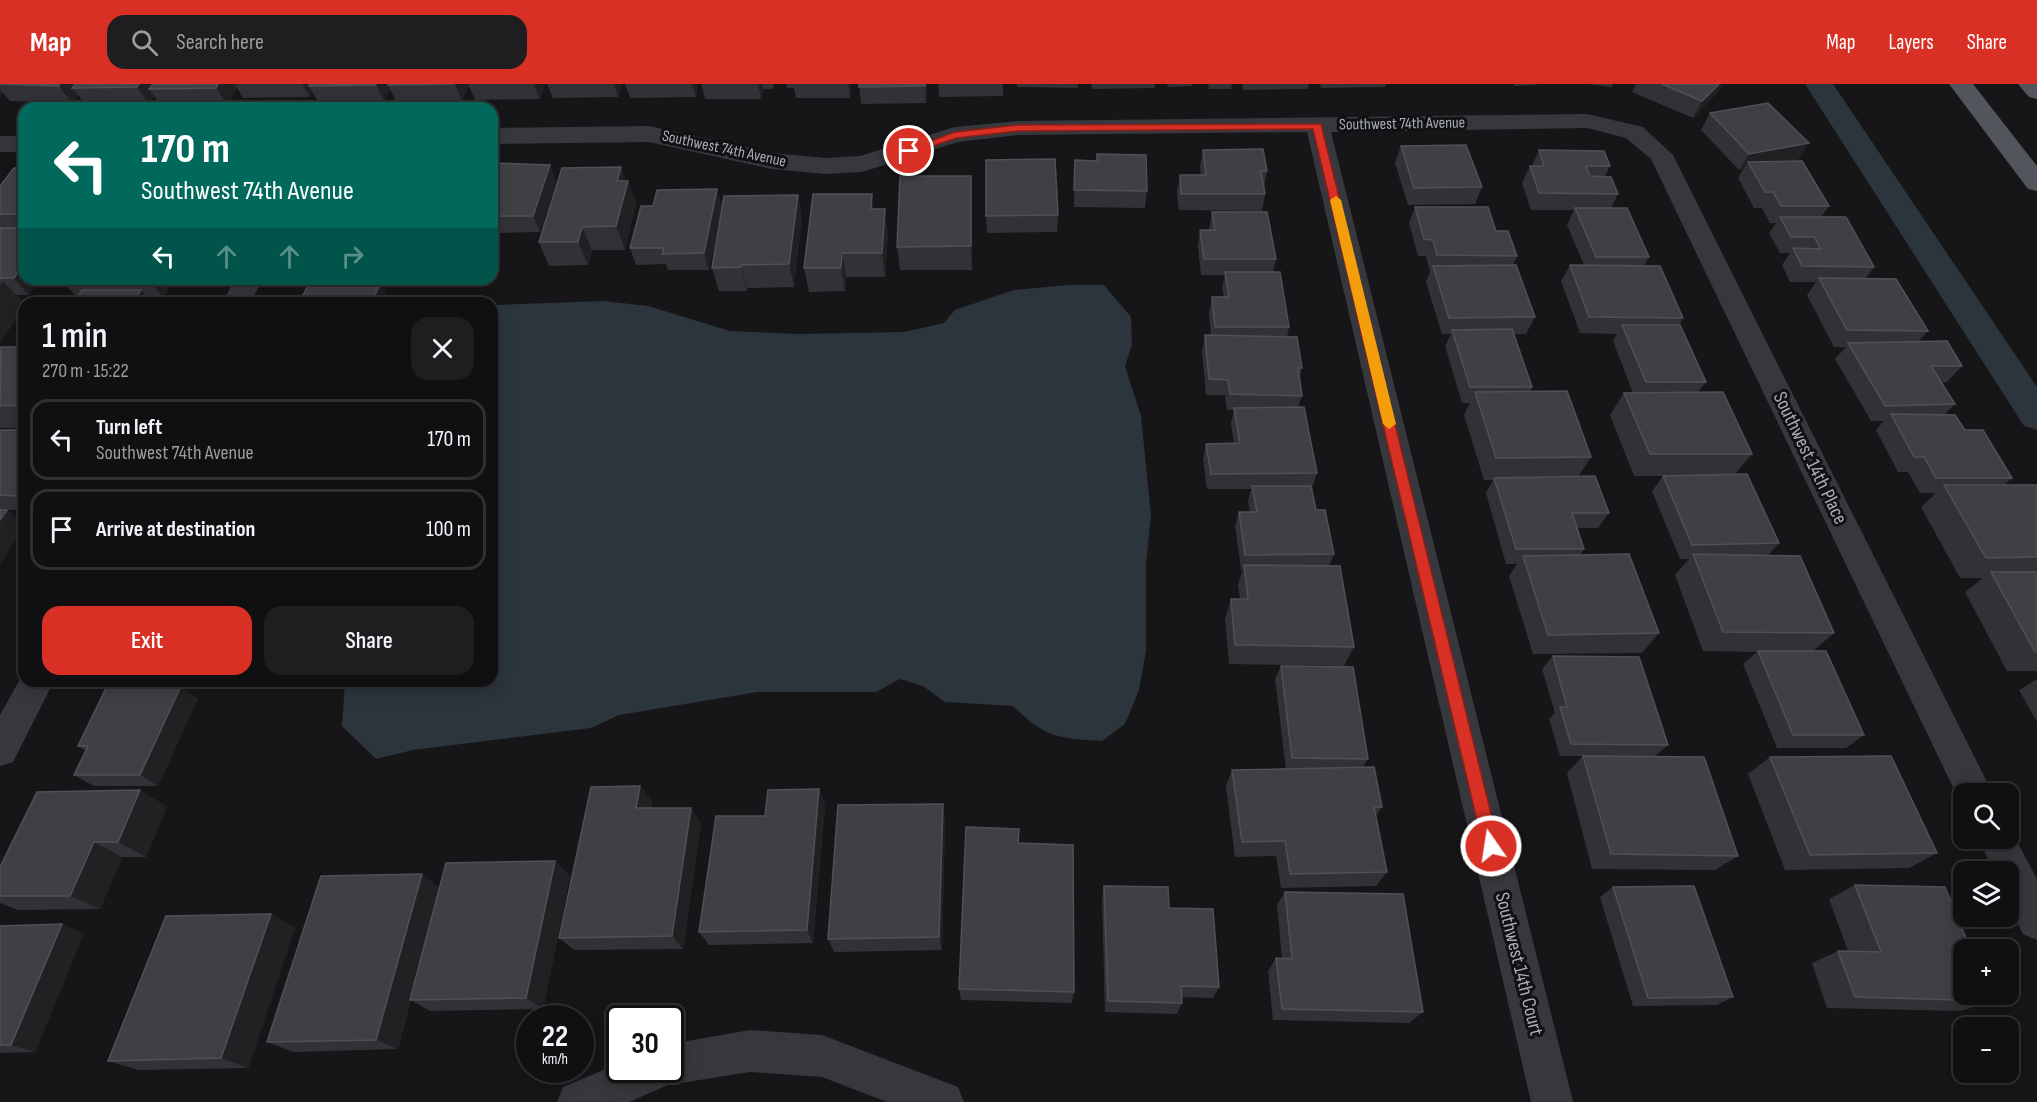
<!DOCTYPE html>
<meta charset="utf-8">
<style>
:root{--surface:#101012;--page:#1e1e20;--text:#f1f3f6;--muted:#9c9d9f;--line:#303032;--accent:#d93025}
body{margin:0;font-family:"Sofia Sans Condensed",sans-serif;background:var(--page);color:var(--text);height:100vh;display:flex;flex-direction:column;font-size:22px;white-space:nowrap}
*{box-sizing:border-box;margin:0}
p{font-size:20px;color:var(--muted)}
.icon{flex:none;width:33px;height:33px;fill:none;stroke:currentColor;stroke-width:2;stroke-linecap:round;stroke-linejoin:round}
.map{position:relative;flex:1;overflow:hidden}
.sheet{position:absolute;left:18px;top:213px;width:480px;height:390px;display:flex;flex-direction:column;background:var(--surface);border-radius:18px;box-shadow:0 3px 15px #0003,0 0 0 2px var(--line)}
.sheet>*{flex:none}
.hud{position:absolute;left:18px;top:18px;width:480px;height:183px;border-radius:18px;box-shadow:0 3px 15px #0003,0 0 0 2px var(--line);background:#00695c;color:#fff;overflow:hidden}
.buttons{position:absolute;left:1953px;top:699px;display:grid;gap:12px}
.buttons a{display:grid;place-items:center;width:66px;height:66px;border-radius:12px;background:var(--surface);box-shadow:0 3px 15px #0003,0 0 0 2px var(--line);font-size:30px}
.speed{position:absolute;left:516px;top:921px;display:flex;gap:12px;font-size:30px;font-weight:700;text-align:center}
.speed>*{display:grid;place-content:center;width:78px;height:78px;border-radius:50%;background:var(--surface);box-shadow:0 3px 15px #0003,0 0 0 2px var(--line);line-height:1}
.speed small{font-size:15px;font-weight:400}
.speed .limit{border:3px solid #111;border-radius:9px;background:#fff;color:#111}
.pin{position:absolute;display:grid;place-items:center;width:51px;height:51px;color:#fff;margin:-26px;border:3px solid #fff;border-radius:50%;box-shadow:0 2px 6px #0007}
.me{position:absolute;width:66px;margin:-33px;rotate:347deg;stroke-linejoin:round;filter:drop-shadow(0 0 4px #0008)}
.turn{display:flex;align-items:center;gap:21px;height:126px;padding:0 24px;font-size:27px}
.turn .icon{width:78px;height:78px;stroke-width:2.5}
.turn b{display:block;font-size:42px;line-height:51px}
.lanes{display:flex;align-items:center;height:57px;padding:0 24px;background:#0003;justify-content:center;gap:30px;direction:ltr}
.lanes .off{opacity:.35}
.round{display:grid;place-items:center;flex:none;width:63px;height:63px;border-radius:18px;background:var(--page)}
.overview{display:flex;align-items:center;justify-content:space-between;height:102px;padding:0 24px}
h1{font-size:36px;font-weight:600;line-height:45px}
.action{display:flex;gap:12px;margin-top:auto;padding:12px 24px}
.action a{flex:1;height:69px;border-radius:18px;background:var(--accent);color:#fff;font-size:24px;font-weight:600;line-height:69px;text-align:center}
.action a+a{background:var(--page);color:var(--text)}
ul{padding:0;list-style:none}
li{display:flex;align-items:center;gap:18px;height:81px;margin:0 12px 9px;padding:0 12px;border:3px solid var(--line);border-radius:18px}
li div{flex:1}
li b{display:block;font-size:22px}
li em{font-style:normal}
header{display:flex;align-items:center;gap:36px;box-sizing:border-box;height:84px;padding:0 30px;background:var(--accent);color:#fff}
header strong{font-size:28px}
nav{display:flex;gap:33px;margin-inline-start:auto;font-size:21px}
.search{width:420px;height:54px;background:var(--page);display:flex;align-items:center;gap:15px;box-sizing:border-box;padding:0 21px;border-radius:18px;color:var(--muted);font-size:22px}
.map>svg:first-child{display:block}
.water{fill:#2c353c}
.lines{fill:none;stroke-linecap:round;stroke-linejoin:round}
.canal{fill:#2c353c;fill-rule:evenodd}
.street{fill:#37383d;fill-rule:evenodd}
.primary{fill:#53555c;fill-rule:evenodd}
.wall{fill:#323236}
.shaded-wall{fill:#212124}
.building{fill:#3f3f44;stroke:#4f5156;stroke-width:1.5}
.route{fill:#d93025;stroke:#8d1f18;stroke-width:1.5}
.slow{fill:#f59e0b}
.labels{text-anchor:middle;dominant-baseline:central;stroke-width:6;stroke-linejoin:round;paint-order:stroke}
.far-street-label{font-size:16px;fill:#a8adb8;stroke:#111113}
.street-label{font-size:20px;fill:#a8adb8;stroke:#111113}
</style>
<header>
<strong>Map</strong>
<div class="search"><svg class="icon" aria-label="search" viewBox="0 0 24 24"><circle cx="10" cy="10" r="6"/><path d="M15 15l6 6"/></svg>Search here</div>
<nav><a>Map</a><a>Layers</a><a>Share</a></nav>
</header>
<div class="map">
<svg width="2037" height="1018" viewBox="0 0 2037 1018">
<rect width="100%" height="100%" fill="#161618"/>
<path class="water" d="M1069,201H1104L1131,233L1132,261L1125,282L1141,332L1151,431L1146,480V567L1139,606L1125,640L1102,657C1057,654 1046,654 1013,622L945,618L923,602L900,595L876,608H757L619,631L591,644L413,666L376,675L342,642L345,597H492V225L497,221L603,217L648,222L730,247L799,250L904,248L944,239L955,226L1014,206Z"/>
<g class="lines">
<path class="canal" d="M1805,0H1833L2037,303V346L2024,342Z"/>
<path class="street" d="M1587,30L1643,43L1673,71L1993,710H1964L1962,722L1651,75L1626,54L1587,44L1331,48L1573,1018H1531L1307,48L1018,51L958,58L862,88L826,90L772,85L649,58L492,60V44L649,42L772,69L826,74L860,72L955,43L1018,37Z
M0,52H24V68H0Z
M235,195H263L250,219H222Z
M24,588V597H54L13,678L0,682V631Z
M2008,741L2037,795V856L2023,850L2008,819V788H1994L1978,754H2008Z
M750,946L822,951L958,1003L964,1018H887L822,993L750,988L668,1001L629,1018H557L563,1003L620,979V986H670V960Z"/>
<path class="primary" d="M1949,0H1973L2037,82V107L2028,105Z
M2018,0H2037V15L2029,13Z"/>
</g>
<path class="wall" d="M0,0H545L540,15L475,16L469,2L462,17L396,18L390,5L384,18L319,19L312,8L310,13L243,14L237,4L227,21L161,22L154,12L149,20L85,21L78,11L72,19L10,17L3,9L0,13Z
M547,0H622L618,13L553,14Z
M625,0H698L696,13L630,14Z
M701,0H774L773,5H763L761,15H705Z
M786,0H851L850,14H796L794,4H787Z
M859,0H927L926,19L861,20Z
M938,0H1003V12L939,13Z
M1017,0H1078V4L1017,3Z
M1091,0H1155V4L1092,5Z
M1167,0H1192V2L1168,3Z
M1208,0H1232L1231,5H1209Z
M1242,0H1309L1308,5L1243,6Z
M1320,0H1386L1385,3L1321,4Z
M1513,0H1537V1L1514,2Z
M1587,0H1613L1612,3Z
M1636,0H1723L1718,8L1693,34L1632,8Z
M1710,29L1798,76L1790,78L1829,122L1821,133L1874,183L1865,195L1928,247L1918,258L1962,282L1947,298H1941L1955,320L1944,331L1965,346L2012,394L2004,401H2037V587H2007L1965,508L1983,494H1960L1921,423L1936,409H1920L1908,388H1898L1876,346L1884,337H1871L1835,275L1846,263H1834L1807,211L1816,198H1790L1782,181L1790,169H1780L1769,149L1776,139H1770L1762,124H1754L1738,94L1743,86H1739L1701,46Z
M1401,62L1482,103L1475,120L1408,121L1395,79Z
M1203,66L1267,87L1264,103L1265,110L1262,127L1179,126L1177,108L1180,91H1201L1200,83Z
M1539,66L1610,82L1605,92L1618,110L1611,124L1649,173L1644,182L1683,234L1679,241L1706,298L1698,308L1752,370L1735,390L1779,459L1768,471L1834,549L1813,567L1864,651L1846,664H1777L1743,580L1757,568L1703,567L1675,491L1689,475H1680L1652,407L1663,392H1634L1610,331L1624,309H1633L1613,257L1617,250L1580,249L1561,197L1570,181H1584L1567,141L1574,126H1531L1522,99L1530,82H1532Z
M1075,76L1097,77L1147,107L1145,124L1074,123Z
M492,79L550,81L556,98L540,148L492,149Z
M621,83L625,97H628L636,120L625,166H592L588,181L549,182L539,158Z
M24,84V195H39L29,211H16L24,219V223L0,259V102Z
M872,110L874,125L888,149L885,193H846L845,207L809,208L804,184Z
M798,111L802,135L794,203L747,204V207H719L712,184Z
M972,115V186H900L897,163Z
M722,122L709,186H668L666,180L636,181L630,164Z
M1415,123L1496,147L1517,172L1513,181L1535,233L1526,250H1514L1532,303L1530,308L1591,373L1578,393L1609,429L1598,444H1577L1584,465L1580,471L1659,549L1642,569L1533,570L1509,492L1517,480H1506L1486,409L1493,396H1484L1464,331L1470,319H1462L1445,262L1451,250H1442L1426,198L1430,188L1426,172H1418L1409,139Z
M1212,128L1276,175L1273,188L1289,243L1287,253L1302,284L1299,293L1302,312L1298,323L1317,389L1312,404L1316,426L1334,470L1329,482L1354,563L1344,582L1229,580L1225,535L1231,515H1240L1238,501L1243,485H1241L1235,442L1239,428H1250L1248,417L1251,405H1207L1203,375L1206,360H1234L1231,339L1234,326H1227L1225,311H1206L1202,267L1205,251H1211L1209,230L1212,213H1224L1222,204L1225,191H1201L1198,163L1200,146H1209Z
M1058,131L1057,148L987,149L986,132Z
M61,195H174L163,213L76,212Z
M303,195H376L374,200L390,216L389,219H299L308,201Z
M24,263V344H0V264Z
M0,346H24V426H7L24,440V442L0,480Z
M1553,572L1668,661L1655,672L1738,772L1715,786L1592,785L1567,689L1583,672H1588H1560L1549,635L1555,629L1542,585Z
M1281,582L1368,675L1363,683L1382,723L1376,732L1387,788L1376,802L1281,804L1276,772L1235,773L1226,702L1232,686L1286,685L1275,595Z
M2037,595V638L2019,606Z
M119,597H239L238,599L124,601Z
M198,615L158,702H94L74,691L86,667L78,662Z
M1770,673L1937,769L1909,784L1785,786L1748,690Z
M640,702L652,718L651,724H691L701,740L683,865L574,866L559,854Z
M819,705L825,721L813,859L709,861L699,848L765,732Z
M140,706L167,723L146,773H122L100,825L18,826L0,819V783Z
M943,720L945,736L942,866L834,868L828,855Z
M1019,759L1074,908L1072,919L961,916L959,905Z
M555,777L570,792L543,925L430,927L411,916L398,965L293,968L267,958L422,790L439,804Z
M1855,801L1993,917L1961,927L1827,924L1812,879L1838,867H1848L1829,815Z
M1104,802L1169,824L1219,903L1213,914L1182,913V919L1177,930L1105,928L1102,816Z
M1613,803L1733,913L1717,921L1633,922L1600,813Z
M1285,808L1423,928L1409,939L1273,936L1268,887L1276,874L1282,875L1277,821Z
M0,842L84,849L35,968L0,969Z
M295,843L248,984L139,986L108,977Z"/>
<path class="shaded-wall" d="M60,0H86L72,4L78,11L72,19L59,2Z
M139,0H162L149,5L154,12L149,20L137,3Z
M218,0H234L237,4L227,21L216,4Z
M302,0H316L309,2L312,8L310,13Z
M376,0H392L388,1L390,5L384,18Z
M455,0H468L469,2L462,17Z
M534,0H545L540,15Z
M614,0H622L618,13Z
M692,0H698L696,13Z
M758,0H762L763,5L761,15Z
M848,0H851L850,14Z
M925,0H927L926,19L925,2Z
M1719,0H1723L1718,8L1693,34L1702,17Z
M0,5L3,9L0,13Z
M1809,59L1798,76L1752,84L1748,78L1743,86H1739L1749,70Z
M550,81L556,98L540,148L533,132Z
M621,83L627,101L628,97L636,120L625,166L616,142L617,97Z
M971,92L972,115V186L971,162Z
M717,105L722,122L709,186L704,169Z
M872,110L875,134L871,125Z
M798,111L802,135L794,203L789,180Z
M885,125L888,149L885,193L882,169Z
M582,143L592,166L588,181L578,158Z
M842,169L846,193L845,207L841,184Z
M24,179V195H39L29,211L14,194Z
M741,181L747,204V207L741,183Z
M150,195H174L163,213L149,196Z
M361,195H376L369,209Z
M3,197L24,219V223L0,259V201Z
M380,200L390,216L389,219H371Z
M141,206L152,219H133Z
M24,401V417L17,412Z
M7,426L24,440V442L0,480V436Z
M181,602L198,615L158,702L140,691Z
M640,702L652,718L648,740L636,724Z
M819,705L825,721L813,859L807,846Z
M140,706L167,723L146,773L118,758Z
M943,720L945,736L942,866L939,853Z
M691,724L701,740L683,865L672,852Z
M94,758L122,773L100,825L70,812Z
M555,777L570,792L543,925L526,914Z
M422,790L440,804L398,965L376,956Z
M271,830L295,843L248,984L221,974Z
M62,840L84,849L35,968L11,961Z"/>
<path class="building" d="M0,0H60L59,2Z
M75,0H139L137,3L72,4Z
M153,0H218L216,4L149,5Z
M310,0H376L375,1L309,2Z
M388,0H455L388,1Z
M859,0H925V2L859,3Z
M1662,0H1719L1702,17Z
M1768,19L1809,59L1749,70L1710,29Z
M1466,61L1482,103L1414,104L1401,62Z
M1263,65L1267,87H1261L1265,110H1181L1180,91H1206L1203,66Z
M1539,66L1604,67L1610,82H1586L1590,92L1611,93L1618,110L1539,109L1530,82H1544Z
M1097,70L1146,71L1147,107L1074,106L1075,76L1097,77Z
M1055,75L1058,131L986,132V76Z
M1802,77L1829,122H1781L1773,108H1765L1748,78Z
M492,79L550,81L533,132H492Z
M621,83L617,97H628L616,142L582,143L578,158H539L562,84Z
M14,84H24V130H0V102Z
M900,92H971V162L897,163Z
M717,105L704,169L662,170L664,164H630L641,122H653L657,106Z
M813,110H872L871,125H885L882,169H842L841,184H804Z
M798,111L789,180L741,181V183L712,184L724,112Z
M1415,123H1488L1496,147H1508L1517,172L1437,171L1433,156L1424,155Z
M1575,124H1627L1649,173H1596Z
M1212,128H1267L1276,175H1204L1200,146H1215Z
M1780,133H1846L1874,183L1802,182L1793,164L1821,165L1814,153H1791Z
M0,144H24V179L14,194H0Z
M1516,181L1535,233L1449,234L1433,182Z
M1570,181L1660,182L1683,234L1589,233Z
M1225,188H1280L1289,243H1215L1212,213H1229Z
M1819,194L1896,195L1928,247L1847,246Z
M61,195H150L149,196Z
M309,199L380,200L371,219H299Z
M82,206H141L133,219H74Z
M1622,241H1680L1706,298H1646Z
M1512,245L1532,303H1470L1452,246Z
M1205,251L1297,253L1302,284H1298L1302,312L1230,310L1228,296L1209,295Z
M1947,257L1962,282H1931L1955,320L1885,322L1848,259Z
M1,263H24V321L0,322Z
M1567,307L1591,373L1496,374L1475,308Z
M1723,308L1752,370H1650L1624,309Z
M1304,323L1317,389L1211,390L1206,360L1240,359L1234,324Z
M1891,330L1955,331L1965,346H1983L2012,394H1936L1924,373H1914Z
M0,346H24V401L17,412L0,411Z
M1747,390L1779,459L1692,461L1663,392Z
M1595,392L1609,429H1572L1584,465H1516L1494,394Z
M1944,401H2037V473L1986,474Z
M1252,402H1311L1316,426H1325L1334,470L1245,471L1239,428H1257Z
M0,426H7L0,436Z
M1629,470L1659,549L1548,551L1523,472Z
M1693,470L1800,472L1834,549L1723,548Z
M1244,481L1340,482L1354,563L1235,561L1231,515H1248Z
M1991,488H2037V568H2035Z
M1758,567H1826L1864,651H1793Z
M1553,572L1639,573L1668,661L1571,660L1560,623H1567Z
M1281,582L1353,583L1368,675L1292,674Z
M107,602H181L140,691H74L88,662H78Z
M1583,672L1704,673L1738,772L1611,770Z
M1891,672L1937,769L1810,771L1770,673Z
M1374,683L1382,723H1374L1387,788L1290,790L1285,757L1242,758L1232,686Z
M640,702L636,724H691L672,852L559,854L591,703Z
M819,705L807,846L699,848L716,732H765L768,706Z
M140,706L118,758H94L70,812H0V783L37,708Z
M943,720L939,853L828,855L838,721Z
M966,743L1019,745L1018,759L1073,761L1074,908L959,905Z
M555,777L526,914L410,916L446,779Z
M422,790L376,956L267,958L321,792Z
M1855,801L1945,803L1971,866H1964V910H1991L1993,917L1855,913L1838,867L1881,868Z
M1104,802L1168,803L1169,824L1213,825L1219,903L1181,902L1182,919L1108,917Z
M1694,802L1733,913L1648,914L1613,803Z
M1285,808L1403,810L1423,928L1282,925L1276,874L1292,875Z
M271,830L221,974L108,977L166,832Z
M62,840L11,961H0V842Z"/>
<path class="route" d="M1321,40L1499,762L1496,768L1491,770L1485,768L1483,762L1313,45L1018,47L956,54L909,70L904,67L955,48L1018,41Z"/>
<path class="slow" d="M1336,112L1341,116L1396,340L1389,345L1383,340L1330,116Z"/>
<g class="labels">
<g class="far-street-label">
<text transform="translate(1402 40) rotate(-1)">Southwest 74th Avenue</text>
<text transform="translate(724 65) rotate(12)">Southwest 74th Avenue</text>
</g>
<g class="street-label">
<text transform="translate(1810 374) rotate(64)">Southwest 14th Place</text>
<text transform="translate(1519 880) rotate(76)">Southwest 14th Court</text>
</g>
</g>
</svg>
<div class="buttons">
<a><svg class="icon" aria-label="search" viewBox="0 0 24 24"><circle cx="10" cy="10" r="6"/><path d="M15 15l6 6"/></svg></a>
<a><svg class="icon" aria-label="layers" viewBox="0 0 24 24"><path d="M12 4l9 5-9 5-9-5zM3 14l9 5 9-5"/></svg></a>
<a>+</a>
<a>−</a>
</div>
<div class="speed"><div>22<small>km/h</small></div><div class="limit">30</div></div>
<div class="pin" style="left:909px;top:67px;background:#d93025"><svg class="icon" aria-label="arrive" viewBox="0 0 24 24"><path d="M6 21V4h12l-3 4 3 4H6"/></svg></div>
<svg class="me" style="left:1491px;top:762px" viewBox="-20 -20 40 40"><circle r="17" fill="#d93025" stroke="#fff" stroke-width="3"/><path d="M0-11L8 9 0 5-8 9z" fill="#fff"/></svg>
<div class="hud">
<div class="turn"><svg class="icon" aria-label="left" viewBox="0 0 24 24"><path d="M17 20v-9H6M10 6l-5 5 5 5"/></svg><div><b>170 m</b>Southwest 74th Avenue</div></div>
<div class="lanes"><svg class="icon" aria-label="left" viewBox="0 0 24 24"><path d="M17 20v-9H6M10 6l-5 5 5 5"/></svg><svg class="icon off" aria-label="ahead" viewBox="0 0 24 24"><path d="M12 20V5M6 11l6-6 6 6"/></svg><svg class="icon off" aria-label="ahead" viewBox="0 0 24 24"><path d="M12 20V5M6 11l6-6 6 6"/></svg><svg class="icon off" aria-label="right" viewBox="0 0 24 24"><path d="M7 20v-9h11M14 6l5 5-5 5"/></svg></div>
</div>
<section class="sheet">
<div class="overview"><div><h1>1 min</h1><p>270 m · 15:22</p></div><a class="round"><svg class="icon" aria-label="close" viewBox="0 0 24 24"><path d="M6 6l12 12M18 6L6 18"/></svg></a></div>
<ul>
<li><svg class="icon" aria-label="left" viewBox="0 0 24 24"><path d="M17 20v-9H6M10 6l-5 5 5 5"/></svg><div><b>Turn left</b><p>Southwest 74th Avenue</p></div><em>170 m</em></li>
<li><svg class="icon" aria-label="arrive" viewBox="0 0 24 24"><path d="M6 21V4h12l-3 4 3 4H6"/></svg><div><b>Arrive at destination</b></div><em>100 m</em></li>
</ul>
<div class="action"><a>Exit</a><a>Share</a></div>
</section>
</div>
